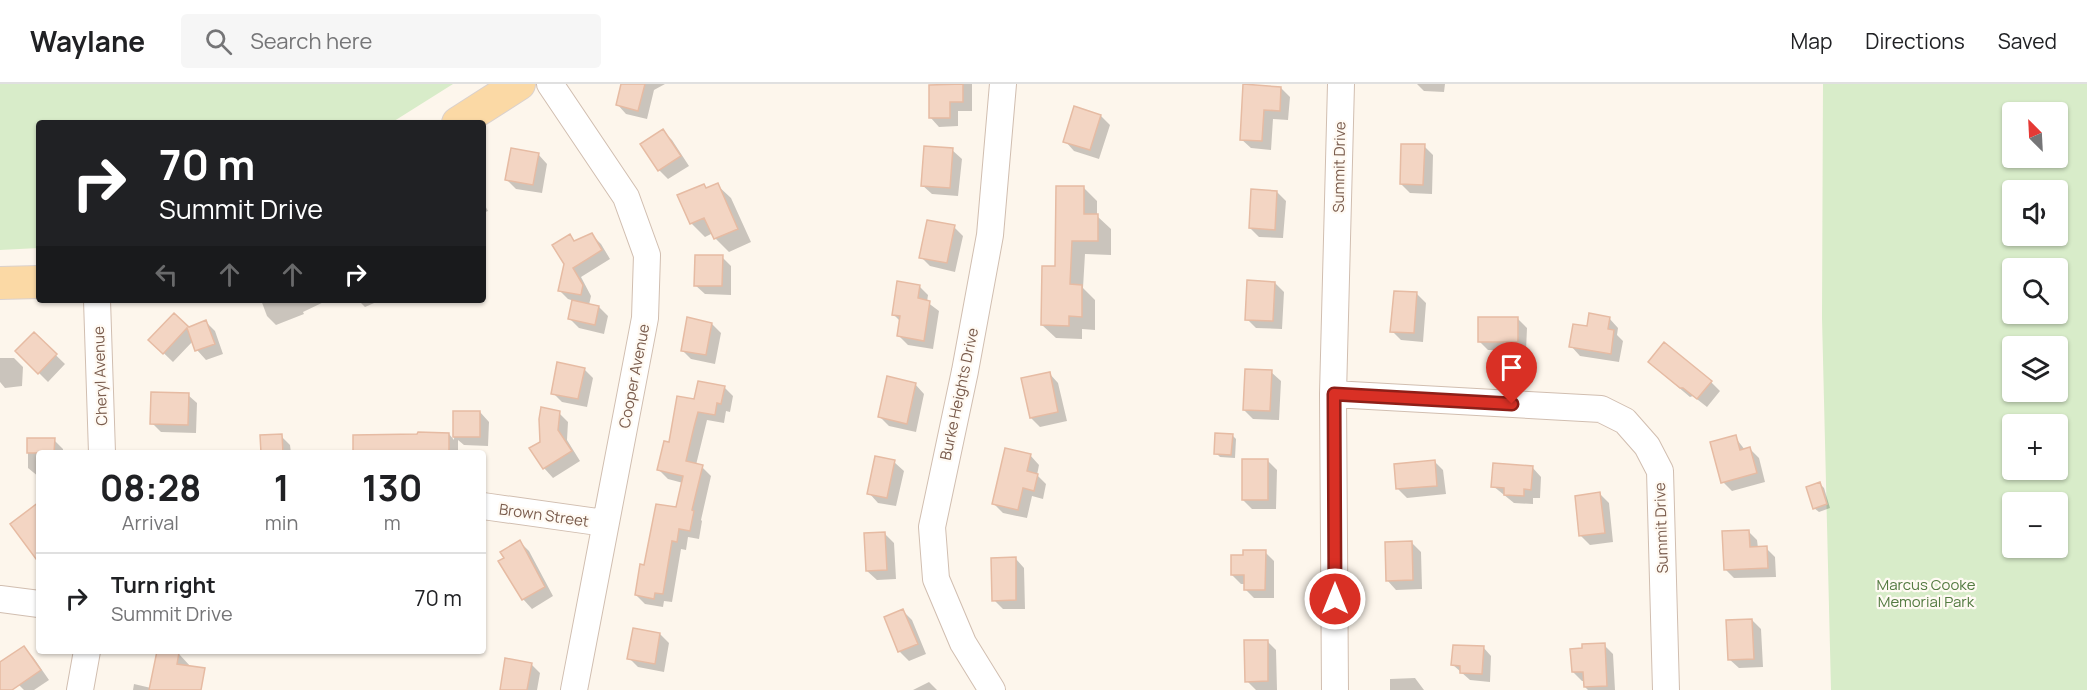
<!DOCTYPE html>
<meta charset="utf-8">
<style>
:root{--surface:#fff;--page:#f6f6f6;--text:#202124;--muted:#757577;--line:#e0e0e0}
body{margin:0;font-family:Manrope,sans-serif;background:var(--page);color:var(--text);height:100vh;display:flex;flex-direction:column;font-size:22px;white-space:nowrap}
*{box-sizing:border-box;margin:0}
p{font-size:20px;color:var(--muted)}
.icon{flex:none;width:33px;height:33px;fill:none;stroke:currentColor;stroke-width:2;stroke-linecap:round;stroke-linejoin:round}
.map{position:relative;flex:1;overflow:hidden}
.side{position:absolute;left:36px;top:366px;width:450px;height:204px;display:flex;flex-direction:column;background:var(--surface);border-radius:6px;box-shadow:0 2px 4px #0004}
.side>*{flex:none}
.top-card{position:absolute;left:36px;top:36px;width:450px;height:183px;border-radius:6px;box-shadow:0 2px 4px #0004;background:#202124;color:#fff;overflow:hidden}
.needle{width:39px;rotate:336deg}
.buttons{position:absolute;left:2002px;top:18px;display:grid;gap:12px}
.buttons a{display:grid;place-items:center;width:66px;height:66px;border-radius:6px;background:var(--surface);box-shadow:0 2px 4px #0004;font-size:30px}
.pin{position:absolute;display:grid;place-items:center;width:51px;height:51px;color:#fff;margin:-62px -26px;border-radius:50% 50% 50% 0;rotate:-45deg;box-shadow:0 0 6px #0007}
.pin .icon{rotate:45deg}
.me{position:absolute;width:66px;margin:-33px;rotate:0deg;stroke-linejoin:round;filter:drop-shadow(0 0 4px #0008)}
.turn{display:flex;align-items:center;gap:21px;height:126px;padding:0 24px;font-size:27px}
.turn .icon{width:78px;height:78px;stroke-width:2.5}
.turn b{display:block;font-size:42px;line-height:51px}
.lanes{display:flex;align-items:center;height:57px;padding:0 24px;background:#0003;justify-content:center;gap:30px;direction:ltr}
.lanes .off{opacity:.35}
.eta{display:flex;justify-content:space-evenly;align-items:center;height:102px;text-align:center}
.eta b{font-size:36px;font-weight:700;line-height:42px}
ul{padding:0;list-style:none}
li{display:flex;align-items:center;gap:18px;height:90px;padding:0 24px;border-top:2px solid var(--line)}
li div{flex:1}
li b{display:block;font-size:22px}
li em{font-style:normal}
header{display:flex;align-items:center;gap:36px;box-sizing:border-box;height:84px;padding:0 30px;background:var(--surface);border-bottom:2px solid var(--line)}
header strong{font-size:28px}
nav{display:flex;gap:33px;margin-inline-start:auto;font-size:21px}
.search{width:420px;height:54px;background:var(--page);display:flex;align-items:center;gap:15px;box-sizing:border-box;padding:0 21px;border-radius:6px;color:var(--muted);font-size:22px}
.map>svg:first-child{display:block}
.green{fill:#d8ecc9;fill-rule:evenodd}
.shadow{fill:#0003}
.building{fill:#f3d5c3;stroke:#e6bba3;stroke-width:1.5}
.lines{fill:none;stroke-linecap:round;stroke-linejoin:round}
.minor-casing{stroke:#d1beb0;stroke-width:28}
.major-casing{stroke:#dad1cd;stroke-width:34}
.minor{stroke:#fff;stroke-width:26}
.major{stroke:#fbd9a5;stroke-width:32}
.route-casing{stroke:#8d1f18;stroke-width:15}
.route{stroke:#d93025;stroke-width:10}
.labels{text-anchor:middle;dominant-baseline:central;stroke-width:4.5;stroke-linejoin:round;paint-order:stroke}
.street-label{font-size:15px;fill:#7a5c4d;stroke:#fffaf3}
.park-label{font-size:15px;fill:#537a41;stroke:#fffaf3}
</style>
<header>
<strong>Waylane</strong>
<div class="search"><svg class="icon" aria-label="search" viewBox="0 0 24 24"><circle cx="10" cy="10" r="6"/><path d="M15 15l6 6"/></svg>Search here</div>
<nav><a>Map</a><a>Directions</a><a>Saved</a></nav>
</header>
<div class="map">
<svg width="2087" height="606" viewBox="0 0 2087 606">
<rect width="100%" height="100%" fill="#fdf6ec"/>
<path class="green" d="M0,0H453L391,39H39V164L0,166Z
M1823,0H2087V606H1831L1822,234ZM2013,28H2058V74H2013ZM2013,106H2058V152H2013ZM2013,184H2058V230H2013ZM2013,262H2058V308H2013ZM2013,340H2058V386H2013ZM2013,418H2058V464H2013Z"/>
<path class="shadow" d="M622,0H665L654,6L647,35L626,30L617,20Z
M936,0H972V27H958V42L939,43L930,33Z
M1417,0H1445L1444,8L1424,7Z
M1281,4L1290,13L1288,36L1273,35L1271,66L1251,64L1241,55Z
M1101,32L1110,41L1099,75L1074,67L1065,57Z
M663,47L672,56L689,82L668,95L659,86Z
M1424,62L1433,71L1432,110L1410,109L1401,100Z
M952,66L962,75L958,112L932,110L922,101Z
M538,70L547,80L542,109L516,105L506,95Z
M717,101L731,114L751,158L729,168L715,154L713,149L705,153L691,139L707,105Z
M1084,104L1097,117V132L1111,145V171L1085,170L1083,204L1095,216V246L1082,245V255L1056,254L1042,241L1057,184Z
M1277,108L1286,117L1283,154L1259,153L1250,144Z
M483,118L488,127L483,129Z
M954,143L963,152L955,188L930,182L921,173Z
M592,151L601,160L610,175L581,193L591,212L589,221L599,223L608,232L604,250L579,244L570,235L574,217L568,215L559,206L569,152L576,158Z
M722,173L731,182V211L705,210L695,201Z
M1275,199L1284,208L1282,245L1256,244L1247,235Z
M919,202L928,211L927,218L939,227L933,265L908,261L899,252L901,238L893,230Z
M1417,210L1426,219L1423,258L1401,256L1392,247Z
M261,216H328L303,228L304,230L276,241L267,232Z
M358,216H381L365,223Z
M401,216H412L405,219Z
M174,231L189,244L206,238L215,247L223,270L206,276L197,266L193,257L173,278L150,256Z
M1609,234L1618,244L1617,251L1623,257L1619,278L1580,272L1571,262L1588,244Z
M1518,235L1527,244L1526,267L1488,266L1479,257Z
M712,240L721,249L715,280L691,275L682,266Z
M34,250L65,280L48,298L17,267Z
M0,274H14L23,283L22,302L5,304L0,298Z
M584,285L593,294L587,323L562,318L553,309Z
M1659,287L1711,298L1720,307L1707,323L1693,312L1690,313Z
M1271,288L1281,297L1279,336L1253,335L1244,326Z
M1049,289L1058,299L1067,337L1040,343L1031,334Z
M915,300L924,310L916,348L889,342L880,333Z
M724,303L733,312L730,328L726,327L724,339L707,336L696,381L702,383L711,392L701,436L702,437L699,455L688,453L686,466L681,465L672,518L664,517L663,523L645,520L636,511L646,482L677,425L683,399L668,395L659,386L670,360L695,317Z
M188,311L197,319L196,349L161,348L152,339Z
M455,328H480L489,338L488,362L464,361L458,356V369H355L449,350L454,356Z
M559,329L568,338L567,356L580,377L553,394L544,384L531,365L541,359Z
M1232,351L1236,355L1235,374L1220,373L1216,369Z
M281,352L290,361L291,369H263Z
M1735,353L1745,366L1750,365L1759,374L1765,398L1732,407L1723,398Z
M28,356H54L63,365V369H39V393L28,384Z
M1030,371L1039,381L1037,391L1046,400L1043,415L1032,412L1027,434L1003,429L994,420Z
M1267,376L1277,386L1276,425H1252L1243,416Z
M1434,377L1443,386L1446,410L1407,414L1398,405Z
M894,378L904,387L896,422L878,419L869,409Z
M1532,383L1541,393L1540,414H1533V420L1514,419L1493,402Z
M1820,400L1824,404L1830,424L1819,428L1814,424Z
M1600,410L1609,419L1613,458L1590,461L1580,451Z
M1748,447L1757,456L1758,464H1766L1775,473L1776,493L1734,494L1725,485Z
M885,450L894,459L896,495L877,496L867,487Z
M520,458L529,467L553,512L532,525L523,515L506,474Z
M1411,458L1421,468L1422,505L1396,506L1387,496Z
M1265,468L1274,477V514H1254L1245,505V500H1241L1232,491L1245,472Z
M1015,474L1024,484L1025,525H1003L994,516Z
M903,527L912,536L926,570L909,577L900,568L886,534Z
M1752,536L1761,545L1763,583L1739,584L1729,575Z
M660,550L669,559L664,588L638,583L629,574Z
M1267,557L1276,566L1277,606H1256L1247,597Z
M1604,561L1613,570L1615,606H1588L1585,603V597H1582L1573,588Z
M1483,563L1491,572L1490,598L1470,596L1453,581Z
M24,564L33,573L49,596L34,606H24L19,601Z
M158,567H170L168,568L179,570L191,583L189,606H133L134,600L151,604Z
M531,580L540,589L537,606H501Z
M1415,594L1424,606H1390V595Z
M929,598L937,606H913Z"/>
<path class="building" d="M621,0H645L638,27L616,21Z
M963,0V18H950V34H929V1Z
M1243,0L1281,3L1280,27L1264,26L1262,57L1240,56Z
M1074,22L1101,31L1090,66L1063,58Z
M663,45L681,72L658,87L640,60Z
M1401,60H1425L1423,101L1400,100Z
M924,62L953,64L950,104L921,102Z
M511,64L539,69L533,101L505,96Z
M718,99L738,145L714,155L704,134L690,140L677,111L704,100L706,104Z
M1056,102H1084V130H1098V157H1072L1070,200L1082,201V233L1069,232V242L1041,241L1042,182H1055Z
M1251,105L1277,107L1275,146L1249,144Z
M927,136L955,141L947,179L919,174Z
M592,149L602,166L573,184L583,201L581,211L558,207L564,180L552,161L570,150L574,157Z
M695,171H723L722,202H694Z
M1247,196L1275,198L1273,237L1245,236Z
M897,197L920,201L918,214L930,217L924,257L897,252L900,232L892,231Z
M1394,207L1417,208L1414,249L1390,248Z
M572,216L599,222L595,241L568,235Z
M174,229L189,243L206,236L215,260L195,267L187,244L163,270L148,256Z
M1589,229L1610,233L1608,245L1614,246L1611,270L1569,263L1573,240L1587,242Z
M687,233L712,239L706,271L681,267Z
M1478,233H1518V258H1478Z
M34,248L57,270L38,290L15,267Z
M1664,258L1712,297L1697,315L1683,304H1680L1648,278Z
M557,278L585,284L578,315L551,310Z
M1245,285L1272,286L1270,327L1243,326Z
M1050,288L1058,328L1030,334L1021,294Z
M887,292L916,299L907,340L878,333Z
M698,297L725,302L721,320L717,319L715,331L698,328L694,343L686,377L703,381L692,426L694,427L690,447L679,445L677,458L672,457L663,510L655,509L654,515L635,511L640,480L644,481L656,420L676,423L683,392L657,386L664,357L669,358L677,312L694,315Z
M151,308L189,309L188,341L150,340Z
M541,323L560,327L558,346L572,367L543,385L529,364L540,358L539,335Z
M453,327H480V353H453Z
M418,348L449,349V369H353V351L417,350Z
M1215,349L1233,350L1231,371L1214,370Z
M282,350L283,369H261L260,351Z
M1736,351L1740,366L1750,363L1757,389L1721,399L1710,358Z
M27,354H55L54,369H27Z
M1005,364L1031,370L1027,387L1038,390L1034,407L1023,404L1018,426L992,420Z
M875,372L895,376L887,414L867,410Z
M1242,375H1268V416H1242Z
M1435,376L1437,402L1396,405L1394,380Z
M1493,379L1533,382L1531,406L1524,405V412L1504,411V404L1491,403Z
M1820,398L1827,420L1813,425L1806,403Z
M1600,408L1605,449L1579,452L1575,412Z
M39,418V479L10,440Z
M1749,446L1750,463L1767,462L1768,484L1724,486L1722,447Z
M885,448L887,486L866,487L864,449Z
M520,456L545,503L522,516L498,477L504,474L500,468Z
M1412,457L1413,496L1386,497L1385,458Z
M1243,466H1266L1265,506H1244V491H1231V471H1243Z
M1016,473V516L992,517L991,474Z
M903,525L918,560L898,568L884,533Z
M1752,535L1754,575L1728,576L1726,536Z
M633,544L660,549L655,580L627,575Z
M1244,556H1268V597L1245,598Z
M1605,559L1607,602L1584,603L1583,588H1572L1570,565L1582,564V560Z
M1453,561L1484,562L1482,590L1460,589V582L1451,581Z
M24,562L41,586L12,606H0V578Z
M157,567L179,569L177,580L205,584L201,606H149Z
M505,574L532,579L527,606H500Z"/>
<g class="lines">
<g class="minor-casing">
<path id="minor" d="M550,0L626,113L647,171L645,234L574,606
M97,216L102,369
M1333,310L1341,0
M483,422L605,439
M0,515L39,520
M80,606L87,567
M992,606L963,559L936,495L932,443L965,287L990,151L1003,0
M1335,606L1333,310L1601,325L1625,337L1647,362L1660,387L1666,606"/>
</g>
<g class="major-casing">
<path id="major" d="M458,39L519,0
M0,199L39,198"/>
</g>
<use href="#minor" class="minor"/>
<use href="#major" class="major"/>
</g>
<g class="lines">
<g class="route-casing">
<path id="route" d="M1335,515L1334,310L1512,320"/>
</g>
<use href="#route" class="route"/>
</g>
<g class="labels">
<g class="street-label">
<text transform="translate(1339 83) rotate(-89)">Summit Drive</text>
<text transform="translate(100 292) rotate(-92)">Cheryl Avenue</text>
<text transform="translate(634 292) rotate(-79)">Cooper Avenue</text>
<text transform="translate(959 310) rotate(-78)">Burke Heights Drive</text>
<text transform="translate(544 431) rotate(8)">Brown Street</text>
<text transform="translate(1661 444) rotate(-92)">Summit Drive</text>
</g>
<g class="park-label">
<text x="1926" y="500">Marcus Cooke<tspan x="1926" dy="17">Memorial Park</tspan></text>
</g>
</g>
</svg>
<div class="buttons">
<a><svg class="needle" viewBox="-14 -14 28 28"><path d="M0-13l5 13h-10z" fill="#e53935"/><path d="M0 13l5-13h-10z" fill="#757577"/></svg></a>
<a><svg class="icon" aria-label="sound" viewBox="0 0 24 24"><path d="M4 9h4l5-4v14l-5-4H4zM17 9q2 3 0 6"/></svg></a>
<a><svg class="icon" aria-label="search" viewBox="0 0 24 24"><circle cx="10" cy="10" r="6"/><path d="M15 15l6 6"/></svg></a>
<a><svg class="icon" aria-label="layers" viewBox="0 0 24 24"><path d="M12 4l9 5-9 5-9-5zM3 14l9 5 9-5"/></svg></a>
<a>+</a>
<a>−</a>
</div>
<div class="pin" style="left:1512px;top:320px;background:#d93025"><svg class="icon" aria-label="arrive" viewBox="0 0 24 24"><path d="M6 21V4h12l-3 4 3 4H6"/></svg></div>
<svg class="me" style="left:1335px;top:515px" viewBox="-20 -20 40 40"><circle r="17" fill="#d93025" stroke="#fff" stroke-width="3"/><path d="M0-11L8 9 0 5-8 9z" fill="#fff"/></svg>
<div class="top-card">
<div class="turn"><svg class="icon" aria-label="right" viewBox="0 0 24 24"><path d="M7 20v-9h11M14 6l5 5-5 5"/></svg><div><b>70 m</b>Summit Drive</div></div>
<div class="lanes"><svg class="icon off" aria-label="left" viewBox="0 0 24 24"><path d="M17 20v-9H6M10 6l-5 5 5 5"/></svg><svg class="icon off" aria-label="ahead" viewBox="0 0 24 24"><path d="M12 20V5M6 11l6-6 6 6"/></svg><svg class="icon off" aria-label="ahead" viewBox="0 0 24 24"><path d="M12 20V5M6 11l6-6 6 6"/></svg><svg class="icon" aria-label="right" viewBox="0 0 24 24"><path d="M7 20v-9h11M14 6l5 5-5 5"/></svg></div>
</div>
<section class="side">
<div class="eta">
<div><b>08:28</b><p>Arrival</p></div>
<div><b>1</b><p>min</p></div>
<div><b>130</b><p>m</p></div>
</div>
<ul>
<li><svg class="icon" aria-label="right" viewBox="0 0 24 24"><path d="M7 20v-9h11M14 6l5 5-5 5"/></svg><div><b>Turn right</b><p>Summit Drive</p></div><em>70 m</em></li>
</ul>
</section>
</div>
